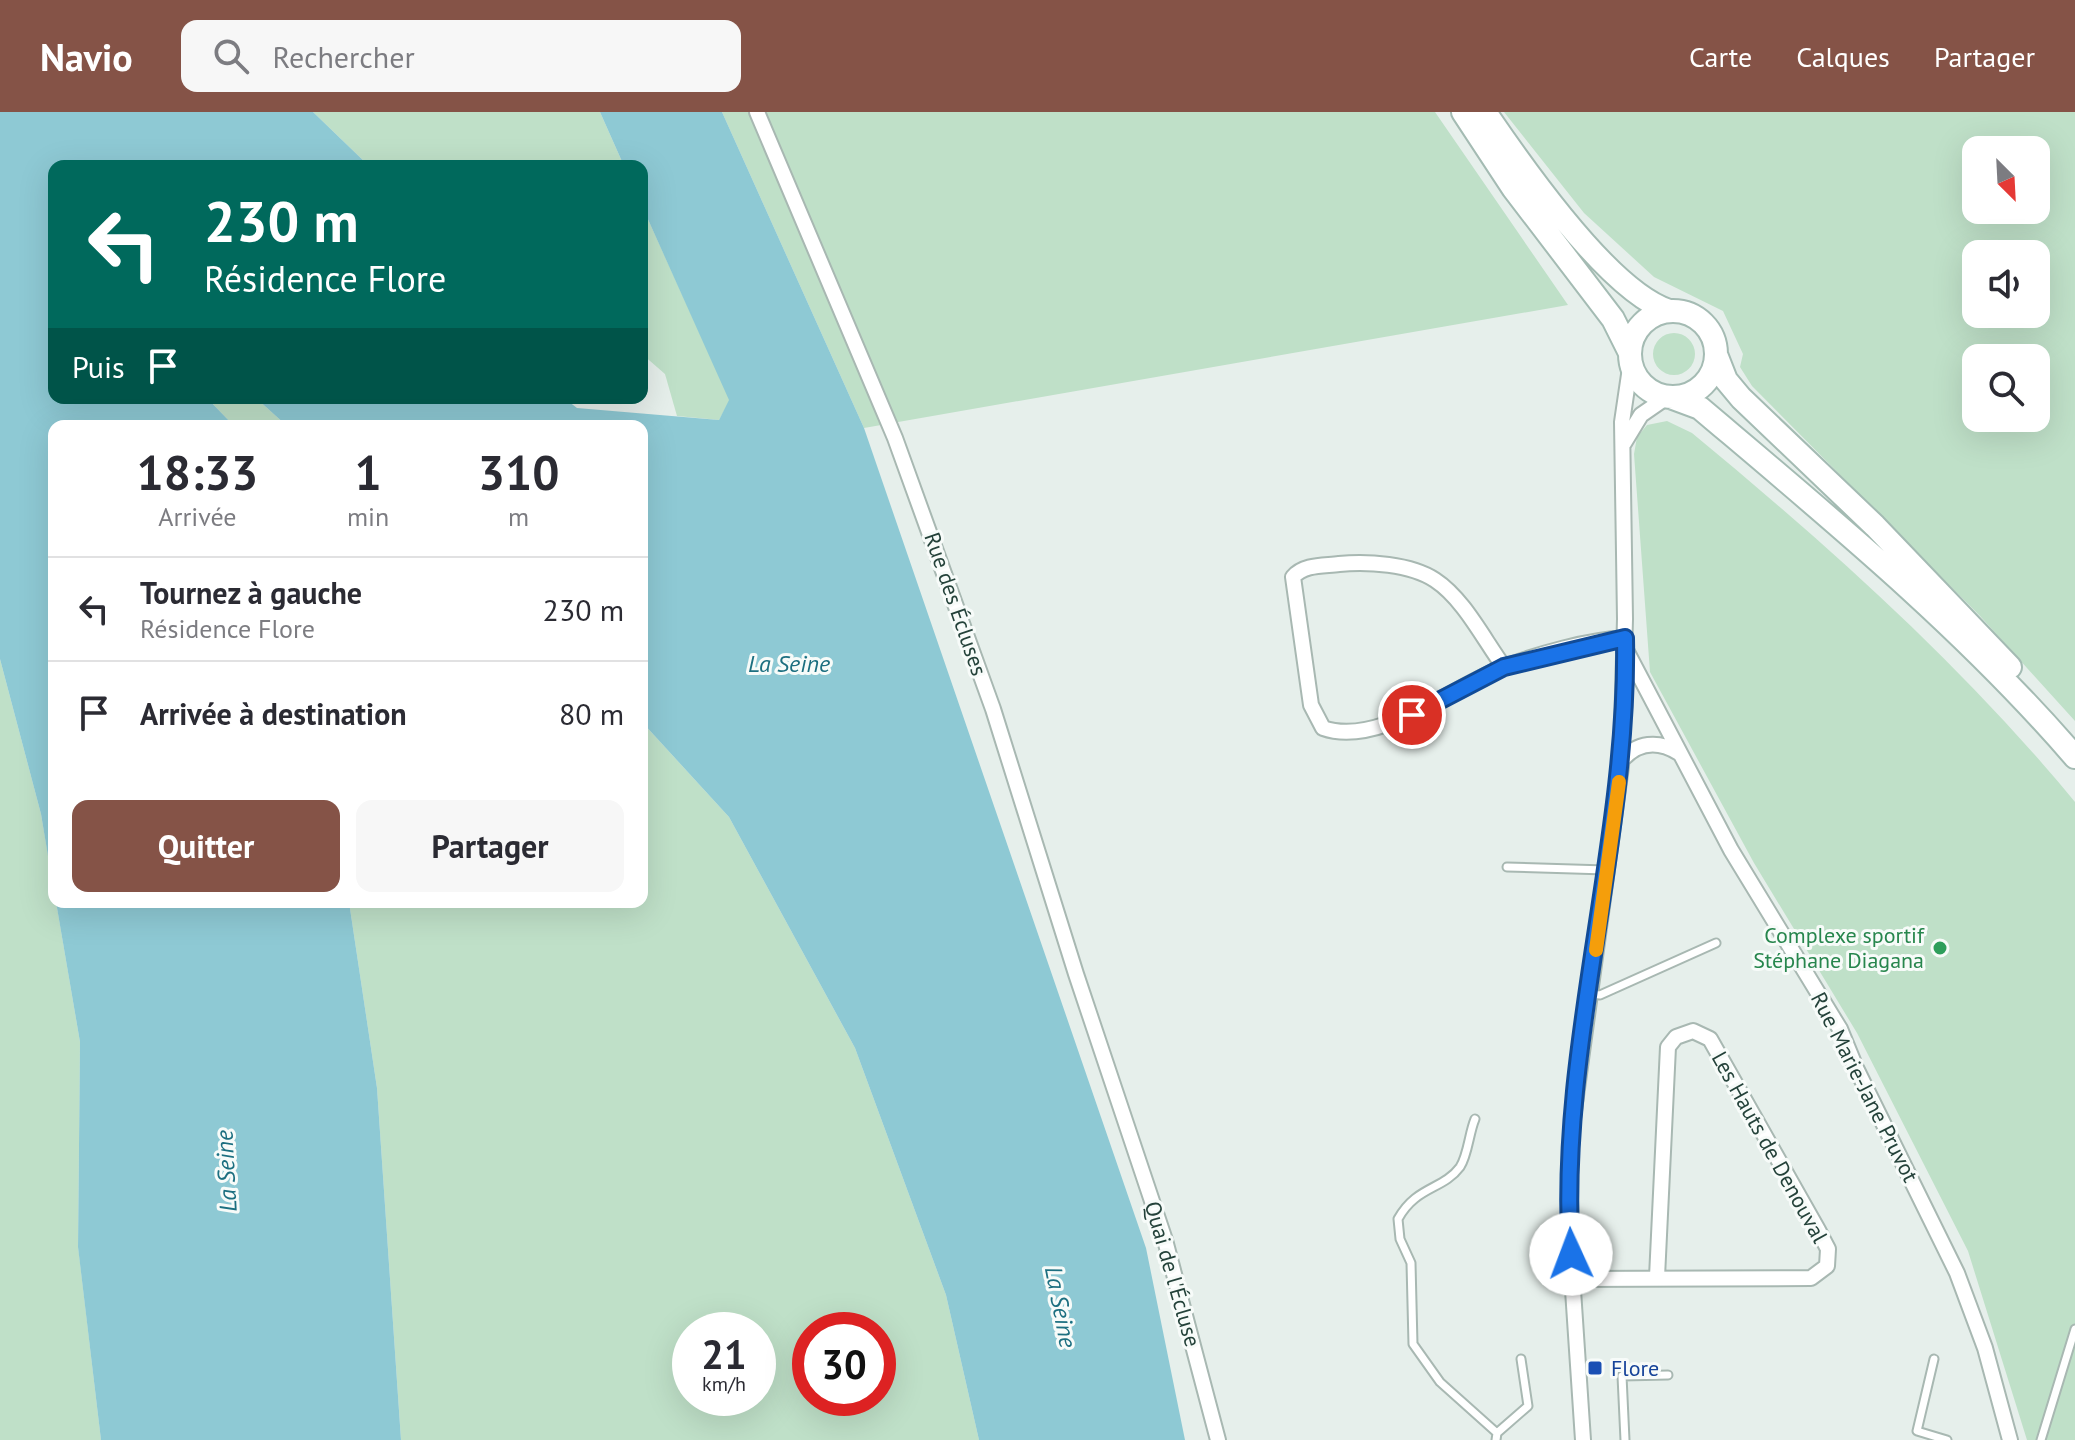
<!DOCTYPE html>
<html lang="fr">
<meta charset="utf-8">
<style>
:root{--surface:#fff;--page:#f7f7f7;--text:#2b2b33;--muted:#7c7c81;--line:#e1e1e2;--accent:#855347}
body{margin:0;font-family:"PT Sans",sans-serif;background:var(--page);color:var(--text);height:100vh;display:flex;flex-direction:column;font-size:30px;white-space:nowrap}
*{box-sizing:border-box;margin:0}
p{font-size:26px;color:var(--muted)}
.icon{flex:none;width:44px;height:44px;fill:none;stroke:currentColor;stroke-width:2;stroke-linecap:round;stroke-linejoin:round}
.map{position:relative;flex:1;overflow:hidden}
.side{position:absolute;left:48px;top:308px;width:600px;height:488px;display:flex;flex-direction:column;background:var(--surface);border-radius:16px;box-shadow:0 8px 32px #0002}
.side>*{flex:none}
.top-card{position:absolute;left:48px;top:48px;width:600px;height:244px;border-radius:16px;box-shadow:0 8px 32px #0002;background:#00695c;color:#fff;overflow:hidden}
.needle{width:52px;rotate:156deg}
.controls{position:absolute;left:1962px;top:24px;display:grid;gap:16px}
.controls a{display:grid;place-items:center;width:88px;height:88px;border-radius:16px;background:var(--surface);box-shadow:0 8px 32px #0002;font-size:40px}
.speed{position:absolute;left:672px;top:1200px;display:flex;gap:16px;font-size:40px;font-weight:700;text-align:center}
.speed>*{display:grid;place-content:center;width:104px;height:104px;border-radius:50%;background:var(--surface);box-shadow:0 8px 32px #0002;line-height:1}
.speed small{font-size:20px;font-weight:400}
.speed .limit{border:12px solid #d22;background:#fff;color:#111}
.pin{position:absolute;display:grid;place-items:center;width:68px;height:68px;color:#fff;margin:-34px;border:4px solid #fff;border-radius:50%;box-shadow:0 2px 8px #0007}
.me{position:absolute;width:88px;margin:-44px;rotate:358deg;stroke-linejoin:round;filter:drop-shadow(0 0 6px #0008)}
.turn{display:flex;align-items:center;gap:28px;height:168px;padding:0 24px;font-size:36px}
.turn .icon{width:104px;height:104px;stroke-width:2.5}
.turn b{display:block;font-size:56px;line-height:68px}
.then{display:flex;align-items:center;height:76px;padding:0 24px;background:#0003;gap:16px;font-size:30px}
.eta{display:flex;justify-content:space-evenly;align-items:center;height:136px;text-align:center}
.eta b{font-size:48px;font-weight:700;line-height:56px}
.primary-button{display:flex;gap:16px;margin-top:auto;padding:16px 24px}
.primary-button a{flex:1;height:92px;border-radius:16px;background:var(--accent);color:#fff;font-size:32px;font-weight:700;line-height:92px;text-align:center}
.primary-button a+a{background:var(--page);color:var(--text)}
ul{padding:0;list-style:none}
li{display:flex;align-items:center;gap:24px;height:104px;padding:0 24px;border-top:2px solid var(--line)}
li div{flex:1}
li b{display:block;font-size:30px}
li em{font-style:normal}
header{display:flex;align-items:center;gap:48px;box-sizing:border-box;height:112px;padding:0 40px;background:var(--accent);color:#fff}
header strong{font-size:38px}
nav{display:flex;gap:44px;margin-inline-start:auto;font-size:28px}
.search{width:560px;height:72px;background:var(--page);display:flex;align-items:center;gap:20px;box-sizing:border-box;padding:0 28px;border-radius:16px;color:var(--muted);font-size:30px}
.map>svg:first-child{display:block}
.green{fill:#bfe0c8;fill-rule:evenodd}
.water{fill:#8ec9d4}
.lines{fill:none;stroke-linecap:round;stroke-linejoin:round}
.lane-casing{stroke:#a8b8b2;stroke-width:11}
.street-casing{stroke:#a8b8b2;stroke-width:18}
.secondary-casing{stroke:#a4bbb3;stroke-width:26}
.lane{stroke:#fff;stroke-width:7}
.street{stroke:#fff;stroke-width:14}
.secondary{stroke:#fff;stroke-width:22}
.route-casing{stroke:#114b97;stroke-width:20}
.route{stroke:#1a73e8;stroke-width:14}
.slow{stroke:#f59e0b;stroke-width:14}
.leisure-dot{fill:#2e9e5b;stroke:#f7fbf9;stroke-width:3}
.transit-dot{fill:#1a4fb4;stroke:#f7fbf9;stroke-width:3}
.labels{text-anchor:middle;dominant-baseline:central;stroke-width:6;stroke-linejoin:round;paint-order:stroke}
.street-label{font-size:22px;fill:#24423a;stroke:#f7fbf9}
.leisure-label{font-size:22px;fill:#27864d;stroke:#f7fbf9;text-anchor:end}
.transit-label{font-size:22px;fill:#164399;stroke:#f7fbf9;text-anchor:start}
.water-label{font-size:24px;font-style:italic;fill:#1c6f80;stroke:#f7fbf9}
</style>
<header>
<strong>Navio</strong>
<div class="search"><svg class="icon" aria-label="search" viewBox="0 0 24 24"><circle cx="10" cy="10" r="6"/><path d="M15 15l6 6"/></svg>Rechercher</div>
<nav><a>Carte</a><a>Calques</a><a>Partager</a></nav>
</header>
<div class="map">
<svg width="2075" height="1328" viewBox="0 0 2075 1328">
<rect width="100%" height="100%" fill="#e6efeb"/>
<path class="green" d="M313,0H600L624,54H369Z
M722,0H1435L1568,193L864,316Z
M1504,0H2075V609L1980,504L1752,274L1740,255L1743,242L1723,199L1654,165L1584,101ZM1976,38H2036V98H1976ZM1976,142H2036V202H1976ZM1976,246H2036V306H1976Z
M642,94L730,288L719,308L677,304L665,262L642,242Z
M1653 242a21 21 0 1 1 42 0a21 21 0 1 1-42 0Z
M207,286H256L287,314H234Z
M1667,309L1692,321C1829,434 1962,553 2075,690V1328H2027L1968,1139L1857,921L1754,751L1650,560L1634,342L1637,325L1647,313Z
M0,547L41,702L80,930L78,1134L101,1328H0Z
M642,610L729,705L855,936L946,1183L979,1328H401L377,976L349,790H642ZM690,1218H758V1286H690ZM810,1218H878V1286H810Z"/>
<path class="water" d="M0,0H313L369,54H54V286H207L234,314H54V780L41,702L0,547Z
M600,0H722L864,316L1146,1136L1185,1328H979L946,1183L855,936L729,705L642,610V314H287L256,286H564L577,296L719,308L729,288L642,94V54H624Z
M56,790H349L377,976L401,1328H101L78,1135L80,930Z"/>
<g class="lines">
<g class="lane-casing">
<path id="lane" d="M1507,755L1606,758
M1590,882L1600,883L1716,831
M1475,1007C1469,1021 1468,1043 1460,1055C1443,1078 1416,1074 1398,1107L1400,1127L1411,1151L1413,1232L1440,1270L1497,1321
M1934,1247L1917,1319L1947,1328
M1496,1328L1497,1321L1528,1294L1521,1247
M1625,1328L1622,1264L1668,1263
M2041,1328L2075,1217"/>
</g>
<g class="street-casing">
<path id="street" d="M757,0L895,326L993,597L1076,862L1165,1128L1218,1328
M1624,331L1641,303L1667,285
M1627,540L1731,738L1840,917L1856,956L1957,1161L1985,1236L2010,1328
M1504,555C1484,528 1464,487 1435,468C1411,452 1367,449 1339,452C1324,454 1304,452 1293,465L1311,593L1323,616C1379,636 1455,573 1505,555C1538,542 1589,528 1625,526
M1621,649C1637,630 1658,628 1679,641
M1572,1167L1811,1166L1827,1154L1828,1137L1818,1118L1710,927L1693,919L1676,925L1668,935L1657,1165
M1583,1328L1569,1118V1066L1573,1006L1621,655L1625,507L1622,310L1631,249"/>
</g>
<g class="secondary-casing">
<path id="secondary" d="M1463,0L1513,76L1613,207L1630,241
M1485,0C1521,53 1609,179 1669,199
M1630 242a43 43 0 1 1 86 0a43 43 0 1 1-86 0Z
M1717,245L1726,268L1741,286L1875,414L2010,555
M1673,286L1700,296C1830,406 1964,516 2075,645"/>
</g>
<use href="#lane" class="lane"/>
<use href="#street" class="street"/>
<use href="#secondary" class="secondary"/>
</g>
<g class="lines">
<g class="route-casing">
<path id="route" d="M1412,603L1504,555L1625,526C1629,732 1557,938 1571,1142"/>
</g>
<use href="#route" class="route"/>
<path class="slow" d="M1596,838L1619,670"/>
</g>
<circle class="leisure-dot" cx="1940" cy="836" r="8"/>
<rect class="transit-dot" x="1587" y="1248" width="16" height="16" rx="4"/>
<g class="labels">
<g class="street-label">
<text transform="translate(956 492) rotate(71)">Rue des Écluses</text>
<text transform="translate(1865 975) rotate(63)">Rue Marie-Jane Pruvot</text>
<text transform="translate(1770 1035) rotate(61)">Les Hauts de Denouval</text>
<text transform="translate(1173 1162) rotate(74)">Quai de l'Écluse</text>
</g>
<g class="leisure-label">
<text x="1924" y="823">Complexe sportif<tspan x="1924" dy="25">Stéphane Diagana</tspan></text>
</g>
<g class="transit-label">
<text x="1611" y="1256">Flore</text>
</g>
<g class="water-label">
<text x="789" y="551">La Seine</text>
<text transform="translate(226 1059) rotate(-93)">La Seine</text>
<text transform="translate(1061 1195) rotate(79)">La Seine</text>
</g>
</g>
</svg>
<div class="controls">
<a><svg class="needle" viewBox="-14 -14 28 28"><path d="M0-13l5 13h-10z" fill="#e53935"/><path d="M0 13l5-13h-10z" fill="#7c7c81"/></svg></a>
<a><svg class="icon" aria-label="sound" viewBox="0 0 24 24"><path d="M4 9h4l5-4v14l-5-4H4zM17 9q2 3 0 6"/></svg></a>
<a><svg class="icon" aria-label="search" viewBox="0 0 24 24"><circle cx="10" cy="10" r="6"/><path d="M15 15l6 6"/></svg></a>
</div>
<div class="speed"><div>21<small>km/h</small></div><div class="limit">30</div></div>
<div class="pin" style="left:1412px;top:603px;background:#d93025"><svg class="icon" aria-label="arrive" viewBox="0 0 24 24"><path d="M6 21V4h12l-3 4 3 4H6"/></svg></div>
<svg class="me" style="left:1571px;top:1142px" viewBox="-20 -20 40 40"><circle r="19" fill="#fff"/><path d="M0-13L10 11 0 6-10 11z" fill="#1a73e8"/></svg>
<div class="top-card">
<div class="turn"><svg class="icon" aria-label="left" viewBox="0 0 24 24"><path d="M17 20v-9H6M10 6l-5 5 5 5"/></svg><div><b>230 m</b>Résidence Flore</div></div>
<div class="then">Puis<svg class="icon" aria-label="arrive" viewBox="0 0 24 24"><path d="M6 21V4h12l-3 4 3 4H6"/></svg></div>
</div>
<section class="side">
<div class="eta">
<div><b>18:33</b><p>Arrivée</p></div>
<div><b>1</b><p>min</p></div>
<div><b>310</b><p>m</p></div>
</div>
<ul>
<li><svg class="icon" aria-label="left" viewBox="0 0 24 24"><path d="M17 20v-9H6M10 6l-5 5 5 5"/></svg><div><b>Tournez à gauche</b><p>Résidence Flore</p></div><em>230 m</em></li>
<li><svg class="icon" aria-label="arrive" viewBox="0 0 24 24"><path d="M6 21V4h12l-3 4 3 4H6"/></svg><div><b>Arrivée à destination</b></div><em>80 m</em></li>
</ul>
<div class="primary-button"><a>Quitter</a><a>Partager</a></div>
</section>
</div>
